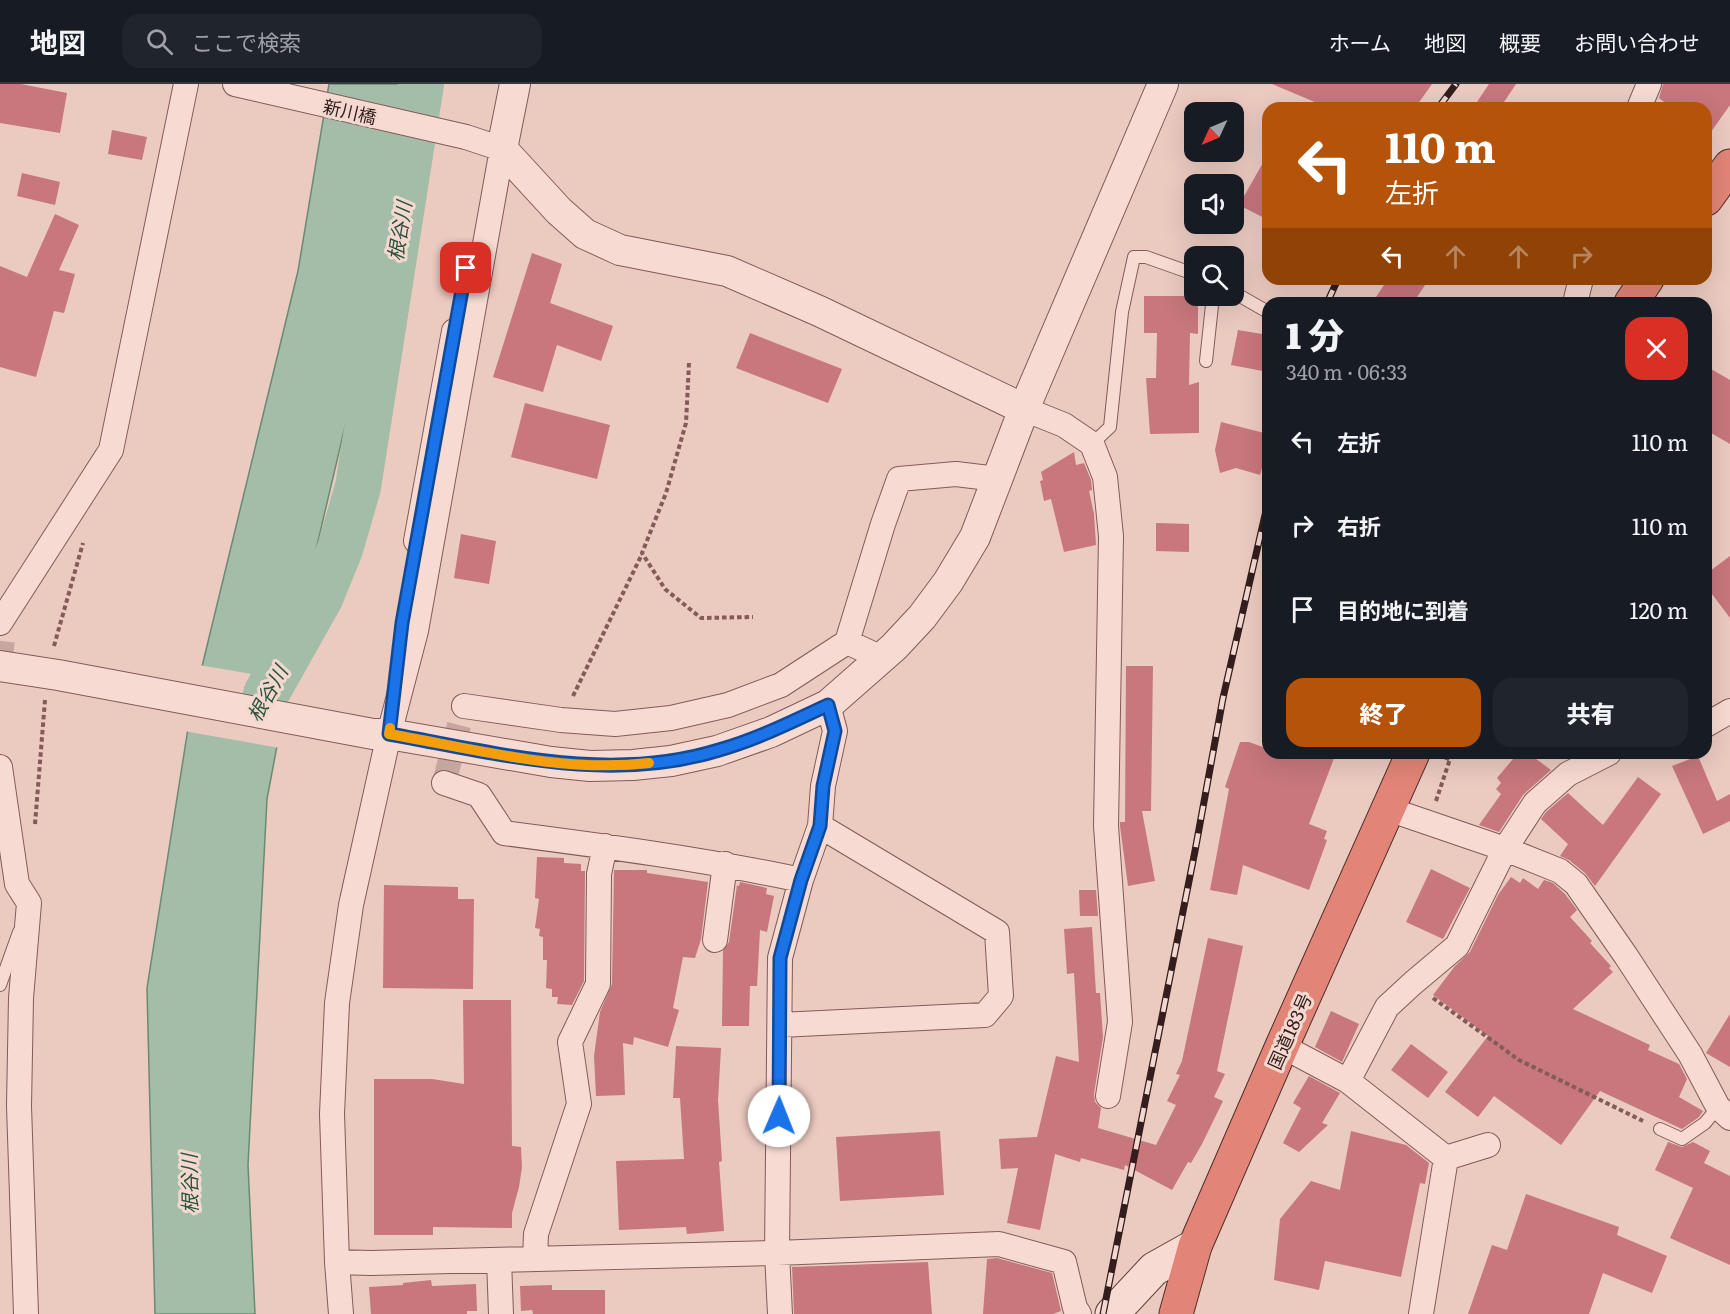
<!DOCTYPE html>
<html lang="ja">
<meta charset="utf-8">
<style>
:root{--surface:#171b24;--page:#20242c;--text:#f1f3f6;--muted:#9ea1a6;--line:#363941;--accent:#b45309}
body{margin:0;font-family:Literata,"Noto Sans JP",serif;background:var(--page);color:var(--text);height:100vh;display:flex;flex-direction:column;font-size:22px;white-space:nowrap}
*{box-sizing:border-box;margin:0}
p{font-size:20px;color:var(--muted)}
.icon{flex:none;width:33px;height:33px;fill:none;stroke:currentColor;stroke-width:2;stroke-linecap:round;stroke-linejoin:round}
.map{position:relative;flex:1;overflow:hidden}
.panel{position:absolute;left:1262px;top:213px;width:450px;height:462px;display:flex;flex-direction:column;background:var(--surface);border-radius:18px;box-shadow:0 6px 24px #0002}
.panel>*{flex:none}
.banner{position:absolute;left:1262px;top:18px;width:450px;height:183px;border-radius:18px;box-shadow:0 6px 24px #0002;background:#b45309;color:#fff;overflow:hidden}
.needle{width:39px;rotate:226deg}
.tools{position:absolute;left:1184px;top:18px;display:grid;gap:12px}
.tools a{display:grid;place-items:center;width:60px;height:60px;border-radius:12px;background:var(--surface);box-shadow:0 6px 24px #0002;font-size:30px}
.pin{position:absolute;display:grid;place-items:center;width:51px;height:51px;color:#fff;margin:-26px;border-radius:12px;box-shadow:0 3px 9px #0006}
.me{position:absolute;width:66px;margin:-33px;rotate:1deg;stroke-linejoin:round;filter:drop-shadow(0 0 4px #0008)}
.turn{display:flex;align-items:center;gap:21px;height:126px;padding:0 24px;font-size:27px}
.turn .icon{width:78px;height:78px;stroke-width:2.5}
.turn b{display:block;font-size:42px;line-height:51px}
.lanes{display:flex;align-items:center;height:57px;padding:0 24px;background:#0003;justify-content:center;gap:30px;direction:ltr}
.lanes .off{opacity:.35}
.round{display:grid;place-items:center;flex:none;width:63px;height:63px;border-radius:18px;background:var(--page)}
.overview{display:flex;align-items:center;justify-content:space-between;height:102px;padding:0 24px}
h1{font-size:36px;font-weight:800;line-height:45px}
.cta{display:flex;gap:12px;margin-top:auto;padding:12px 24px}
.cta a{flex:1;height:69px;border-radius:18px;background:var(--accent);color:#fff;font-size:24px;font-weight:800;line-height:69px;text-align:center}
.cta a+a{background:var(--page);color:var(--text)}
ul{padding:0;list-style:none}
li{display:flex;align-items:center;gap:18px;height:84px;padding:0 24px}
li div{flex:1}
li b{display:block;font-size:22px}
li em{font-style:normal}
header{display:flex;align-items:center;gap:36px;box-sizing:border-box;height:84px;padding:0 30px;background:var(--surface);border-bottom:2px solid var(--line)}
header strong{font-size:28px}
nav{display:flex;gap:33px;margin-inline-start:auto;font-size:21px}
.search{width:420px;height:54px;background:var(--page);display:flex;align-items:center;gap:15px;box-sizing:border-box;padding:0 21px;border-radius:18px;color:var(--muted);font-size:22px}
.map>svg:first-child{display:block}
.water{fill:#a3bda9;stroke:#6b8a73;stroke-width:1.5}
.pier{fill:#ebcac0}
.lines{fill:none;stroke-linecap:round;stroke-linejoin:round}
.river{stroke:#a3bda9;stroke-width:46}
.building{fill:#c8777c}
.minor-tunnel{stroke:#c6a79f;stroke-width:24;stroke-dasharray:24 12;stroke-linecap:butt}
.service-casing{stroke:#835b59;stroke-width:14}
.minor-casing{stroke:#835b59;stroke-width:26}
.tertiary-casing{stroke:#835b59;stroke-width:32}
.secondary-casing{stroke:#653d3c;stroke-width:35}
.trunk-casing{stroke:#512d2d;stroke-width:35}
.path{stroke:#835b59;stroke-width:4;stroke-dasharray:4.5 3;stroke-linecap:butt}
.service{stroke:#f7dbd2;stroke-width:12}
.minor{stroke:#f7dbd2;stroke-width:24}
.tertiary{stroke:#f7dbd2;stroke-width:30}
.secondary{stroke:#f7dbd2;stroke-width:33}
.trunk{stroke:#e28576;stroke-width:33}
.rail-casing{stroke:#331d1d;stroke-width:7}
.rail{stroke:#f3d8cf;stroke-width:4.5;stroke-dasharray:14;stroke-linecap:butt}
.route-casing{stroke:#114b97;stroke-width:15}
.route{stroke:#1a73e8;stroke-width:10}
.slow{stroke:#f59e0b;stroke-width:10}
.labels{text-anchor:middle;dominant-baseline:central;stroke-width:6;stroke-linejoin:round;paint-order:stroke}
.street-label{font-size:18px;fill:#331d1d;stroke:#f3d8cf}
.water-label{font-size:20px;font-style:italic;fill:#2c523e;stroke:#f3d8cf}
</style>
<header>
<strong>地図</strong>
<div class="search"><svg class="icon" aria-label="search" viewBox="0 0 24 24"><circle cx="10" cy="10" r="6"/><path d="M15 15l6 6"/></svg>ここで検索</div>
<nav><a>ホーム</a><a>地図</a><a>概要</a><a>お問い合わせ</a></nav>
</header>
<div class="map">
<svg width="1730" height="1230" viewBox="0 0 1730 1230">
<rect width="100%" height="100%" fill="#ebcac0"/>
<path class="water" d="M329,0H414L372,228L306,508L267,715L248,1081L255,1230H155L147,904L190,632L298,187Z"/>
<path class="pier" d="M199,581L292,597L280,664L184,647Z"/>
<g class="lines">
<path class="river" d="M266,610L320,514L340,465L358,403L421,0"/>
</g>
<path class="building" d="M0,0H21L67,9L60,49L0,39Z
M1272,0H1432L1415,24H1329Z
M1489,0H1516L1500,24H1473Z
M1663,0H1730V21L1706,55V24H1672L1659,14Z
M112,46L147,53L142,76L108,70Z
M1268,70V136L1239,121Z
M22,89L60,98L55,121L17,112Z
M55,130L79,141L59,186L75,190L64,229L54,227L36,293L0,283V182L27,193Z
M532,169L562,180L550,219L613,242L601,277L557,261L543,308L493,293Z
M1388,195H1429L1413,219H1372Z
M1144,212H1198V250L1190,249L1189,301L1199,298V349L1150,350L1146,294H1156L1157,249H1144Z
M1238,246L1268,251V288L1231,281Z
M750,249L842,285L828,319L736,284Z
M1706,282L1730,296V360L1706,346Z
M525,319L610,341L597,395L511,373Z
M1221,338L1268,350V363L1260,391L1236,384L1220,389L1215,366Z
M1074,368L1076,381L1084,379L1091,396L1092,406L1089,407L1094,430L1096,461L1064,468L1051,415L1044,417L1040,397L1043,396L1041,388Z
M1156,439L1189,440V468L1156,467Z
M461,450L496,457L489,500L454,494Z
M1730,472V534L1706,502V490Z
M1126,582H1153L1151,727H1142L1155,797L1128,802L1120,742V738H1125Z
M1240,658H1249L1268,665V669H1336L1309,740L1327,747L1324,755L1327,756L1309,806L1243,781L1237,811L1210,806L1229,705L1225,703Z
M1518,669H1528L1551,686L1523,711L1499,748L1479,741L1501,710L1496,705L1501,699L1497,694Z
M1698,672L1717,717L1730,710V737L1703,750L1672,682Z
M1638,693L1661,710L1595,802L1585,789L1569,776L1560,772L1568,760L1541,735L1546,728L1568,709L1603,741Z
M537,773L564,774V779L581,780V787H585L584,897L572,921L557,920L558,913H552V905L546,904L547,876H543V853L539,852L540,845L535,844L539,815L535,814Z
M1431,785L1470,804L1443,855L1406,838Z
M614,786H647V789L708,798L701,855L695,874L683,873L673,924L679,926L668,963L634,953L633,961L623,959L625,1011L596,1012L594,972L600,928L612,900Z
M1511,793L1520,799L1523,794L1538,805L1544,796L1553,799L1565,810L1577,826L1570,833L1592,857L1590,859L1611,882L1609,884L1613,888L1573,925L1650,961L1648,966L1679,980L1687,995L1679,1013L1703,1027L1699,1033L1682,1045L1600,1007L1561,1061L1494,1012L1478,1033L1445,1008L1488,952L1433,911L1455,882L1470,868L1498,811Z
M740,798L767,804L766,810L774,812L767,848L760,846L757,902H750L749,942H722L723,867L729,858L737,801L739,802Z
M384,801L458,803V815H474L473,905L383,904Z
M1079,806H1096L1098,832H1080Z
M1092,843L1096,909H1100L1103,953L1094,1010L1095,1018L1101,1024L1098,1044L1156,1061L1176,1021L1167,1017L1180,991L1176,990L1182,977L1208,854L1243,862L1217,987L1225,990L1214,1013L1223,1017L1202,1060L1191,1079L1188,1078L1172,1106L1125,1081L1124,1086L1081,1074L1080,1078L1055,1070L1040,1146L1007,1139L1018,1084L1001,1085L999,1055L1037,1053L1056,972L1079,978L1074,889L1067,890L1064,845Z
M463,916H511L512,1062L521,1063L522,1083L519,1103L512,1129V1144L433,1143V1151H374V995H432L464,1000Z
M1331,927L1359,940L1342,978L1315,963Z
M1730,930V983L1706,969Z
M1411,960L1448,988L1428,1014L1391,986Z
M676,962L721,964L718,1016L722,1077L719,1078L724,1147L687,1150L686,1143L619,1146L616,1077L684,1075L680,1014H673Z
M1309,992L1340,1009L1322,1039L1328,1041L1299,1068L1283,1059L1301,1024L1293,1019Z
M940,1047L944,1111L840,1117L836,1053Z
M1351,1047L1406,1061L1429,1079L1425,1100L1420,1099L1401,1193L1325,1177L1319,1206L1274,1196L1280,1135L1311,1097L1340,1106Z
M1668,1058L1682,1063L1693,1058L1710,1067L1704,1079L1730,1092V1181L1670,1154L1693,1104L1655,1086Z
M1526,1110L1619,1143L1617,1151L1667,1172L1652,1209L1603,1189L1589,1230H1468L1492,1161L1507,1166Z
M997,1174L1052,1189L1061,1227L1053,1230H983L987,1175Z
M928,1178L932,1230H794L792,1183Z
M431,1196L432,1202L476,1200L477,1227H467V1230H371L369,1203L403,1201V1199Z
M552,1201V1206H605V1230H533L532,1226L521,1227L520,1202Z"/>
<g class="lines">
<path class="minor-tunnel" d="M0,581L4,547
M444,699L464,622"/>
<g class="service-casing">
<path id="service" d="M1233,208L1268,228
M1206,277L1213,212
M1092,360L1110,343L1122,228L1134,173H1146L1194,190
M0,901L19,848
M1660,1045L1682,1055L1705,1039L1718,1023"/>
</g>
<g class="minor-casing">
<path id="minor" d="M235,0L466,53L502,65
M1639,24L1649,0
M1575,219L1581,195
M1024,325L1064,341L1092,360L1105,393L1111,452L1106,742L1120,938L1108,1012
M416,457L454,247
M0,539L111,366L186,0
M847,558L883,440L899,395L956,390L997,395
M464,622L561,636L615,640L671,634L728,621L781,601L847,558L882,574
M1706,641L1730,627
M0,683L17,800L29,819L21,914L19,1022L26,1230
M444,699L479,711L504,749C604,762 703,775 801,796
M1388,725L1505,765L1560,787L1576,800L1626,872L1690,970L1718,1023L1730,1034
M715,856L725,780
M780,941L985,931L1001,912L997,848L820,742
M1282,962L1348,997L1446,1074L1488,1061
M1348,997L1387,923L1413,899L1457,862L1505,765L1535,719L1568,690L1609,669
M535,1175L536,1150L579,1020L570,958L598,900L599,790L605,762
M499,1176L501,1230
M337,1178L371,1179L777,1169L999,1160L1064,1178L1075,1224L1079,1230
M341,1230L337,1178L332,1030L337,919L351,821L389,650L416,547L502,65
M780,1230L777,1169L780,874L801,796L820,742L823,702L835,647L828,621
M1421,1230L1446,1074"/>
</g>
<g class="tertiary-casing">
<path id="tertiary" d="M515,0L502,65L559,127L585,150L620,166L727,187L819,227L1024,325
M0,582L58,591L373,650H389L551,678L590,682L633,681L671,677L717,667L771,648L828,621L894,563L922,533L948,498L975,453L1024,325L1163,0"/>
</g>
<g class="secondary-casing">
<path id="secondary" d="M1112,1230L1154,1185L1195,1162"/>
</g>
<g class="trunk-casing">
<path id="trunk" d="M1706,115L1730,82
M1631,219L1647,195
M1176,1230L1195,1162L1282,962L1413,669"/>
</g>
<path class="path" d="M689,279L686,339L666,409L642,469L665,505L701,534L753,533
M54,562L83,459
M573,612L642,470
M1436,717L1450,675L1441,673
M35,740L45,616
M1433,914L1519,976L1643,1037"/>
<use href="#service" class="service"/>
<use href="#minor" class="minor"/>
<use href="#tertiary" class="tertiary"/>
<use href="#secondary" class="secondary"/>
<use href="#trunk" class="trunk"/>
<g class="rail-casing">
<path id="rail" d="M1438,24L1456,0
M1327,219L1338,195
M1103,1230L1195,767L1223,614L1268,418"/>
</g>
<use href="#rail" class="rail"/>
</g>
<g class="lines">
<g class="route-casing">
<path id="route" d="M466,184L402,539L389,650C497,669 610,700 719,666C757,655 792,638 828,621L835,647L823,702L820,742L801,796L780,874L779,1032"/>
</g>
<use href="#route" class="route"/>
<path class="slow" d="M390,644L389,650C474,665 562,689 649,679"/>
</g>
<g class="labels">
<g class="street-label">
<text transform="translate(350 27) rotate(13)">新川橋</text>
<text transform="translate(1289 947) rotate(-66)">国道183号</text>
</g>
<g class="water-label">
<text transform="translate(398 147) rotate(-81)">根谷川</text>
<text transform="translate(266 609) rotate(-61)">根谷川</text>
<text transform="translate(188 1100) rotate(-91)">根谷川</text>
</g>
</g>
</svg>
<div class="tools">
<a><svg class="needle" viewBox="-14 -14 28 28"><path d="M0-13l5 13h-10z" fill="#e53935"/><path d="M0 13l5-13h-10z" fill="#9ea1a6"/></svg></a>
<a><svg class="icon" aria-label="sound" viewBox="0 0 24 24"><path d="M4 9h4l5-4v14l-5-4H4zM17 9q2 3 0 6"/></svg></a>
<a><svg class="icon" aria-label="search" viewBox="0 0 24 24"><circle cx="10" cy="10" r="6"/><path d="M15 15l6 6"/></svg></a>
</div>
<div class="pin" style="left:466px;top:184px;background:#d93025"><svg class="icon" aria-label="arrive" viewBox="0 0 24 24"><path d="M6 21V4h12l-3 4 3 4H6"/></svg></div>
<svg class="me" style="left:779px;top:1032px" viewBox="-20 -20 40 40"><circle r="19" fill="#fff"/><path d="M0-13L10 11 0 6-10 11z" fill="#1a73e8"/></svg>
<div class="banner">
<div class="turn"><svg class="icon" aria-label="left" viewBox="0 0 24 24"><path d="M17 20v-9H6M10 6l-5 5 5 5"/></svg><div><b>110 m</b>左折</div></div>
<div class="lanes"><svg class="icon" aria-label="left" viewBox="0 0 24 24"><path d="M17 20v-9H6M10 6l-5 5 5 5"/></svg><svg class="icon off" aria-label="ahead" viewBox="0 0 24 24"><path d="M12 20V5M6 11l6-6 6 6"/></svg><svg class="icon off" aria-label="ahead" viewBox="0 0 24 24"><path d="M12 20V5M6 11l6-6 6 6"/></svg><svg class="icon off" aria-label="right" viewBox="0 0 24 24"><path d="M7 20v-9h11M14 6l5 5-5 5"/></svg></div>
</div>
<section class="panel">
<div class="overview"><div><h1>1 分</h1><p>340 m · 06:33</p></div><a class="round" style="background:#d93025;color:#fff"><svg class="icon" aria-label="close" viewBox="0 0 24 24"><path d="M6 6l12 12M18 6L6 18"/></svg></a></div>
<ul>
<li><svg class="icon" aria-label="left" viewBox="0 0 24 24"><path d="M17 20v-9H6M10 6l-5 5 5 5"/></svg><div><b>左折</b></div><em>110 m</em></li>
<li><svg class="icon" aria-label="right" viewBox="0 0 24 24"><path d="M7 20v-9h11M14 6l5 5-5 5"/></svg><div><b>右折</b></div><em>110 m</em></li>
<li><svg class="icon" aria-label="arrive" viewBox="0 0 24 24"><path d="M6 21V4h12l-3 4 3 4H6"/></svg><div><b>目的地に到着</b></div><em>120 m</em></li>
</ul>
<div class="cta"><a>終了</a><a>共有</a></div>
</section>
</div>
